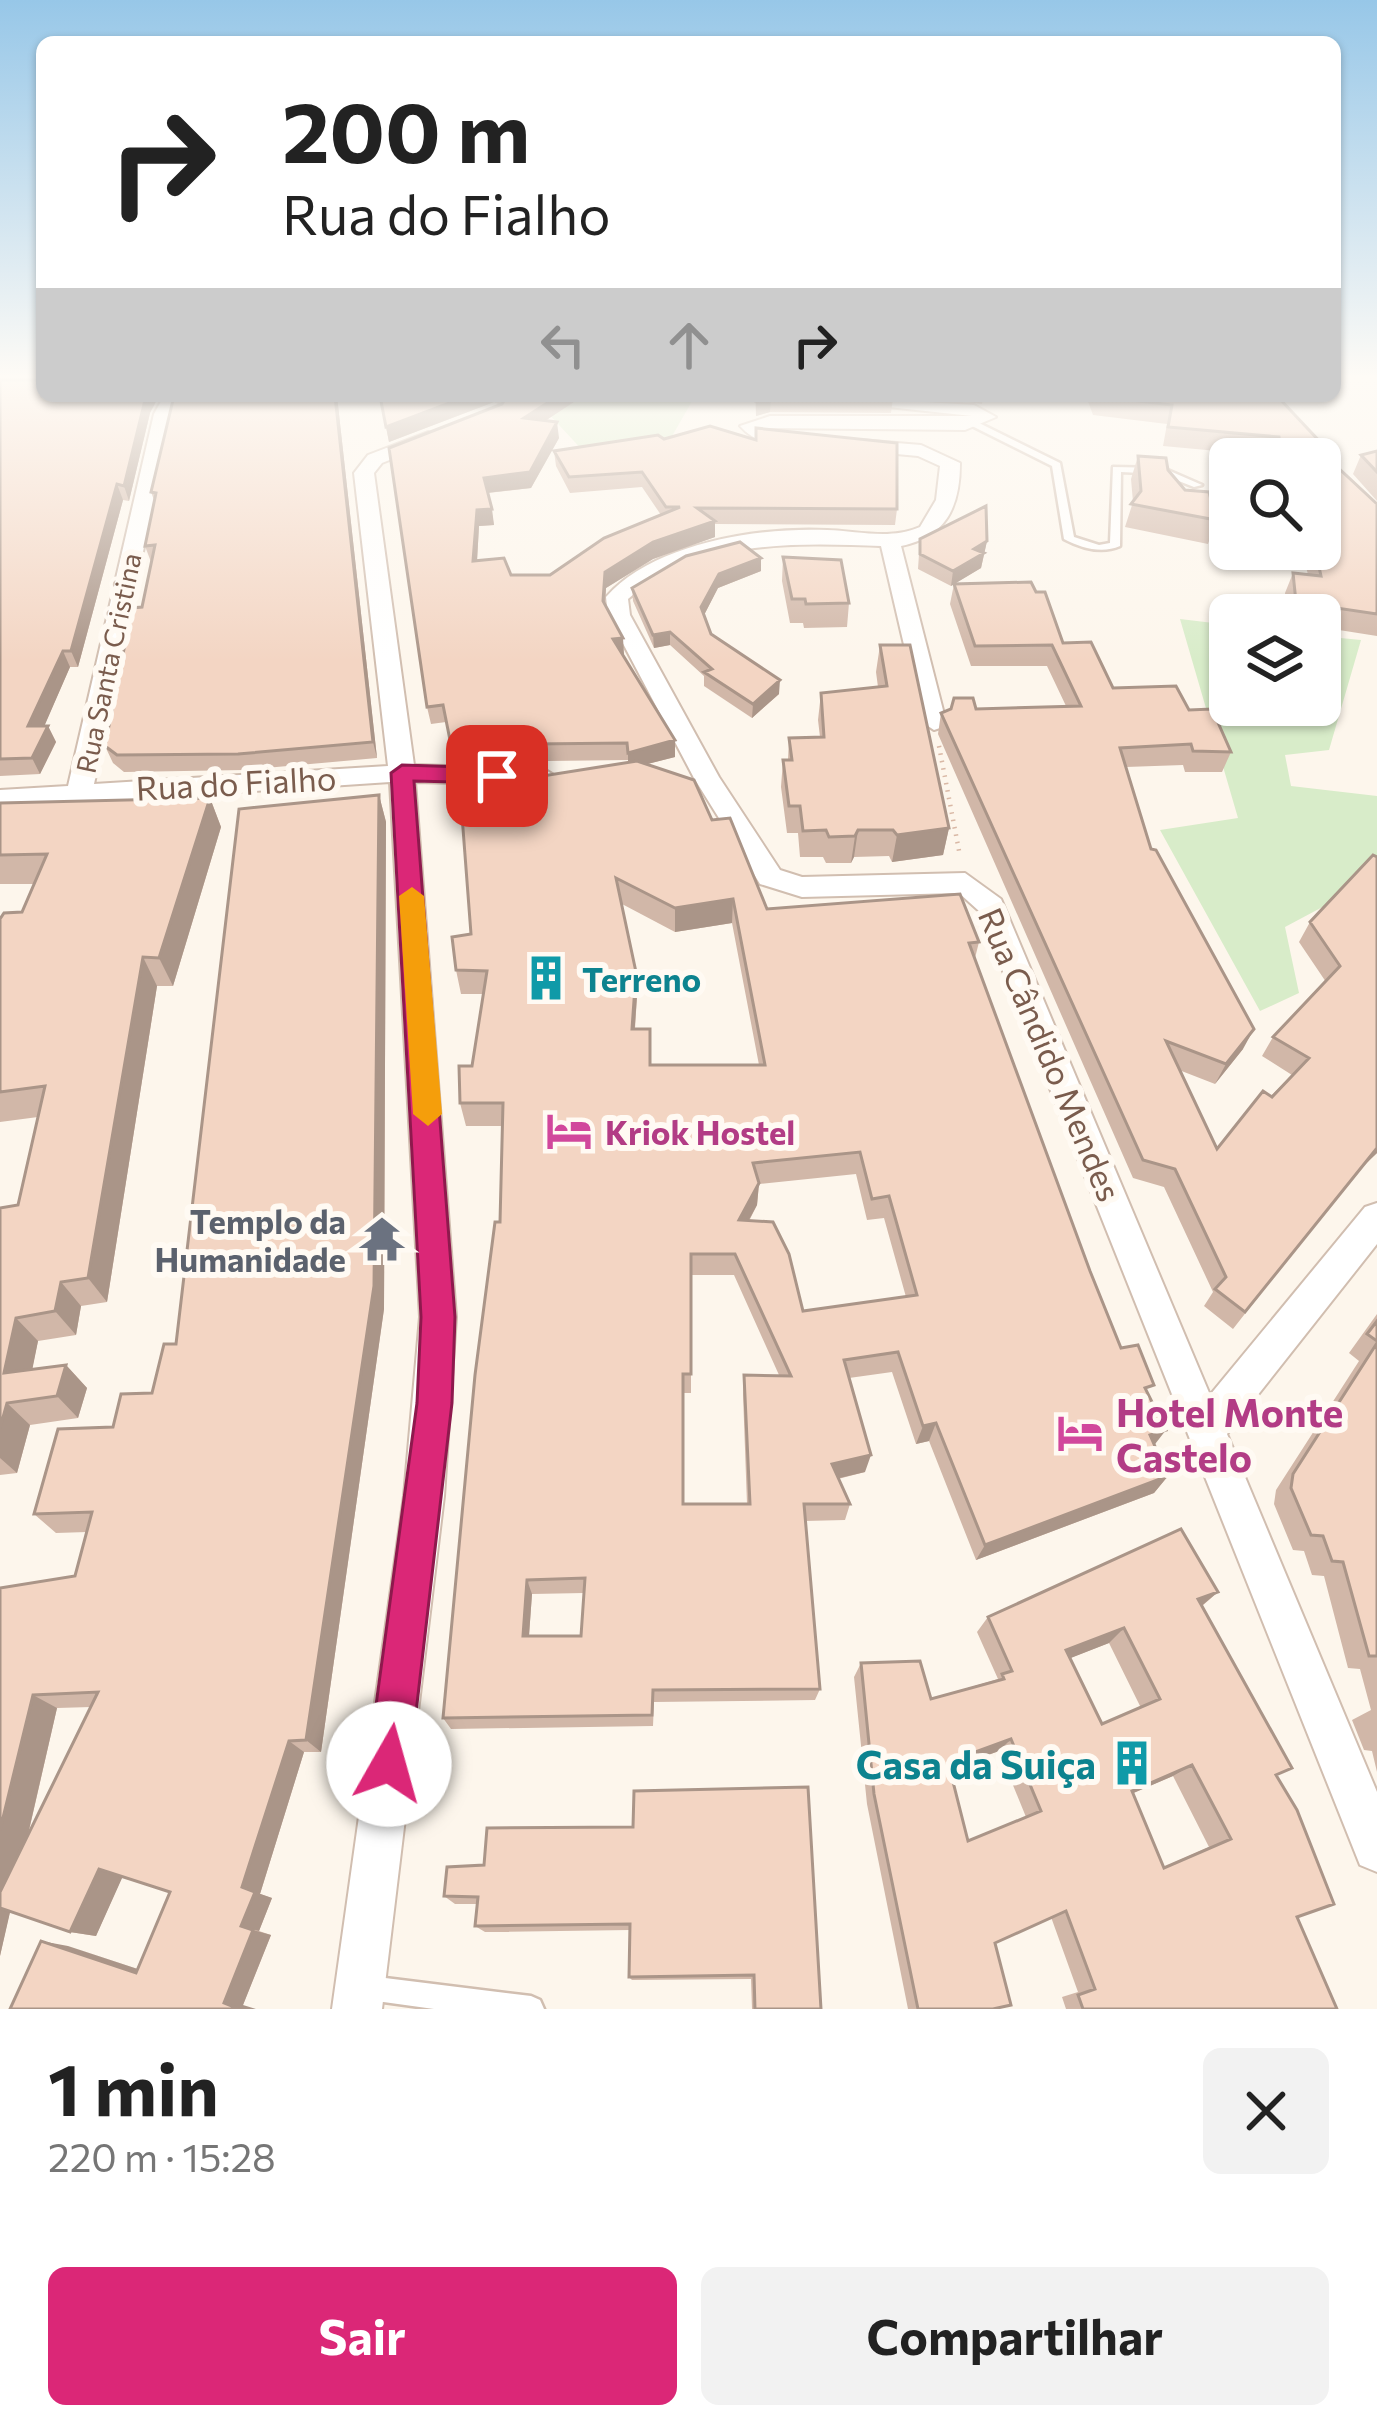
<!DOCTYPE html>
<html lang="pt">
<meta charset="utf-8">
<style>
:root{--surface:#fff;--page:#f2f2f2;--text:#222;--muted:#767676;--accent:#db2777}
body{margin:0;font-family:Commissioner,sans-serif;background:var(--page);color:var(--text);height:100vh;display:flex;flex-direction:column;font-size:45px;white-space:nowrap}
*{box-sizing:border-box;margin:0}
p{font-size:39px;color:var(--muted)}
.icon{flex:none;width:66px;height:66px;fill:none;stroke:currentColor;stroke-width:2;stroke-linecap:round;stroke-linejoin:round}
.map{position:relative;height:2009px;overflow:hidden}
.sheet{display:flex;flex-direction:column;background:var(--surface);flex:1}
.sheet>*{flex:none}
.top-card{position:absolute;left:36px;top:36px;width:1305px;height:366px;border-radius:18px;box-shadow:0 3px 9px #0004;background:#fff;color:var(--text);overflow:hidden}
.fabs{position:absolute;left:1209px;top:438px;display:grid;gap:24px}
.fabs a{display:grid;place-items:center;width:132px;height:132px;border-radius:18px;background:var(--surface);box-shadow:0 3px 9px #0004;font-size:60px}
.pin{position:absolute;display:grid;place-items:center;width:102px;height:102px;color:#fff;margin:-51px;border-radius:24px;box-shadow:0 6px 18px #0006}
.me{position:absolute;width:132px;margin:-66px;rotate:7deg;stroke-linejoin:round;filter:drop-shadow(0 0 9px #0008)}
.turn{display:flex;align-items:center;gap:42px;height:252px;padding:0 48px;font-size:54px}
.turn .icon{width:156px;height:156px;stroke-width:2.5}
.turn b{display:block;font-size:84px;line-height:102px}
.lanes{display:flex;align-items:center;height:114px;padding:0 48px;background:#0003;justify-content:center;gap:60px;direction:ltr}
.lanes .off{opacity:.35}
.round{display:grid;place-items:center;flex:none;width:126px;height:126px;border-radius:18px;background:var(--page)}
.head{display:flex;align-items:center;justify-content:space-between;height:204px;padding:0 48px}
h1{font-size:72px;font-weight:700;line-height:90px}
.cta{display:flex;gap:24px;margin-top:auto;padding:24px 48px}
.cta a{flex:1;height:138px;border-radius:18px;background:var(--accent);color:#fff;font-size:48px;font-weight:700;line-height:138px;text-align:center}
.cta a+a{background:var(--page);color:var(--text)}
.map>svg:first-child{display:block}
.green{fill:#d8ecc9}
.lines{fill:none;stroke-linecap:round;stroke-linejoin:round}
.lane-casing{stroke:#d1beb0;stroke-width:5}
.street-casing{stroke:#d1beb0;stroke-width:4}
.path{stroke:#d9b8a5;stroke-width:4.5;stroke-dasharray:1.5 6;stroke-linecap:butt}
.lane{fill:#fff;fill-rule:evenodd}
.street{fill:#fff;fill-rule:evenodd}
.wall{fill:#d1b7a8;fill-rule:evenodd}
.shaded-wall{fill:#aa9588}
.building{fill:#f3d5c3;stroke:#aa9588;stroke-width:3;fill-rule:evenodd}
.route{fill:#db2777;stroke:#8e194d;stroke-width:3}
.slow{fill:#f59e0b}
.labels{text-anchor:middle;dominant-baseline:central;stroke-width:12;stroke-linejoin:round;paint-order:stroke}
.far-street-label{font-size:27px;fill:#7a5c4d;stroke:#fffaf3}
.street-label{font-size:33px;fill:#7a5c4d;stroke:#fffaf3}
.culture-label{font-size:33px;font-weight:bold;fill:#0d838f;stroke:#fffaf3;text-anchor:start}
.hotel-label{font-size:33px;font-weight:bold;fill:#b23c85;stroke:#fffaf3;text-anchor:start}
.worship-label{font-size:33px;font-weight:bold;fill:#5b616d;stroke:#fffaf3;text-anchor:end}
.near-hotel-label{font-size:39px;font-weight:bold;fill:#b23c85;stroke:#fffaf3;text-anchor:start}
.near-culture-label{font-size:39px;font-weight:bold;fill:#0d838f;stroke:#fffaf3;text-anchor:end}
</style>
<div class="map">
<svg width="1377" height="2009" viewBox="0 0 1377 2009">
<rect width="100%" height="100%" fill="#fdf6ec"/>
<path class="green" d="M591,396H695L667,445L585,453L547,412Z
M1180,619L1230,625V705H1320V636L1361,640L1329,750L1285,755L1291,786L1377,796V878L1285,927L1299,993L1260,1011L1160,830L1238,818Z"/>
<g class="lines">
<g class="lane-casing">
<path id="lane" d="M975,421L1060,463L1074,537L1099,545L1110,543L1113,467L1163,468L1202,485L1194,487L1161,474L1121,472L1120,546C1102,554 1081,548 1064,539L1052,466L972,426L970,424Z
M369,1976L531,1996L540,2000L544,2009H434L369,2000L360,1997L357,1988L360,1979Z"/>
</g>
<g class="street-casing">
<path id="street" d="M164,396H182L172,414L94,784L388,766L354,473L368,455L428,432L437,438L435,442L382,463L374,473L414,765L544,769L557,777L544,785L415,782L456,1317L444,1496L382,2009H332L404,1496L420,1317L390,782L0,808V790L68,786L154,414Z
M823,396L974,405L996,417L965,430L763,428L801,436V444C777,447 756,444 740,426L770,416H972L832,401Z
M860,440L921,445L960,463C960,507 946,537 901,546L946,722L943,727L934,730L922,722L881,546C796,543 696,539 628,599L630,615L719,777L780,870L802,877L965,873L1001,899L1210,1395L1365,1207L1377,1203V1244L1227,1434L1377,1792V1872L1360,1865L979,911L959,893L802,897L760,884L694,778L608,615L606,597C653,543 759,527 827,530C858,531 891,540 920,527L936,500L940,466L918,456L853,450L851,446Z"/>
</g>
<path class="path" d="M939,746L960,856"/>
<use href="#lane" class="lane"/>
<use href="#street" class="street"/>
</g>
<path class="wall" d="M0,380L150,413L129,501L123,500L78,667H70L44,726H48L56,742L40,774L0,776Z
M174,396H337L377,758L244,770L124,772L113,763L105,746L142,607L151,562L145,546L154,500L151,492Z
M380,396H583L545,421L559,438L531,488L488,493L494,525L479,526L477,561L511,575H550L661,515L642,487L570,493L556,466L554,451L664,439L897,509L895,525L715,524V537L653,559L606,588L605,604L623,638V654L675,740V757L647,764L712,820L767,909L979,942L975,958L1090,1271L1121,1348L1148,1393L1154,1445L1168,1476L1154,1493L976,1560L929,1441L916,1444L892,1372L849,1378L865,1472L838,1479L850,1504L845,1520L805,1521L820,1689L815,1700L654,1702L653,1726L451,1729L443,1718L500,1222L502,1126H466L460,1103L472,1066L483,994H461L456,970L471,934L628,762V760L454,762L446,722L431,724L427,707L500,405L494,402L389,442ZM622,904L675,932L732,923L759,1065H651L635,1029L637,996ZM856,1174L867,1220L884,1218L906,1297L803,1311L749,1221L757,1205L759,1184ZM691,1275H734L779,1375H744L743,1394L747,1504H683V1393H691ZM584,1593L581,1636H529L532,1594Z
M755,396L893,398L891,413L770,412L756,416Z
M936,396H983L982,404L936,398Z
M1086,396H1277L1332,462L1377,504V636L1320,627V615H1287L1285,593L1293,573L1308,575L1302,549H1320V459H1272V456L1163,446L1167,424L1093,415Z
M1377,451V501L1353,474L1361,455Z
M1138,456L1168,470L1185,490L1216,520L1208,544L1125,527L1133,502L1131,479Z
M920,539L987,541L981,568L954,584L1036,592L1063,643L1113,688L1189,710L1231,752L1222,772H1185L1183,765L1126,767L1151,849L1243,1049L1215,1084L1179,1070L1217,1149L1292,1075L1262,1056L1273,1037L1326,982L1299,942L1310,922L1377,857V1153L1354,1175L1233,1329L1204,1306L1213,1292L1164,1187L1133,1178L938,734L941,713L976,709L1066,706L1047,666H971L950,604L954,584L951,586L918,569Z
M783,557L849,603L847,627L804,628L803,623H790L782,581Z
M761,558V571L718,588L704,615L711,634L779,694L752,718L704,686V676L670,645L654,648L633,601L632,588Z
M880,645L949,828L943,855L892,862L889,856L854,857L851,863H826L823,857H800L798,833H787L781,787L783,760H788L789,738L820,737L818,720L821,693L878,687L876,672Z
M379,795L386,822L384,1309L321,1752H304L260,1894L272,1898L259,1931L271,1935L243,2005L68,1946L137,1969L170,1892L122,1877L96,1936L70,1932L10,1911L0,1956V1588L75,1576L87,1532L56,1533L34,1514L113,1427L152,1393L176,1344ZM91,1707L28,1835L57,1708Z
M210,798L221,827L173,986H157L107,1302L81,1306L76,1335L38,1341L32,1369L66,1365L87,1388L78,1418L30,1425L17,1473L0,1475V1208L18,1205L38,1117L0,1122V919L22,912L34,884H0V803Z
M1377,1314V1772L1372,1751L1364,1750L1352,1720L1371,1710L1360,1669L1348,1668L1324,1576L1312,1575L1304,1551L1293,1550L1274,1504L1276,1490L1359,1361L1349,1353Z
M1218,1592L1202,1606L1276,1775L1297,1917L1337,2009H1066L1062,1997L1078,1992L1051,1917L995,1943L993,2009H908L867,1804L854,1677L861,1663L931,1699L998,1679L977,1632L988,1617ZM1109,1643L1141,1708L1102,1724L1070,1658ZM999,1751L1026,1817L968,1841L949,1769ZM1173,1776L1209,1847L1164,1867L1133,1793Z
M487,1828L821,2009H752L751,1979L632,1980L629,1977L630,1930L485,1932L475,1926L477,1904H455L444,1896L484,1865Z"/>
<path class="shaded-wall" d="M146,396H159L150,413L129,501L124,486Z
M335,396H337L377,758L373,742Z
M468,396H494V402L389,442L386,427Z
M558,396H583L525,434L524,418Z
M771,397L770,412L756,416V401Z
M557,422L559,438L531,488L486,493L484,478Z
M117,484L123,500L78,667L71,651Z
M492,509L494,525L479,526L476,578L473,561L477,510Z
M715,521V537L653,559L606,588L604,617L605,572L653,542Z
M987,541L981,568L951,586L953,571L974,549Z
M761,558V571L718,588L701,621V607L719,574Z
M670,632V645L654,648L653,635Z
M623,638L624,654L614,656L613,639Z
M63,651L70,667L37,743L28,726Z
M780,680L779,694L752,718L753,704Z
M48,726L56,742L40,774L32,758Z
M675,740V757L628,769V753Z
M379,795L386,822L384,1309L321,1752L306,1740Z
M210,798L221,827L173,986L159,958Z
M949,828L943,855L892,862L897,835Z
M858,830L854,857L851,863L855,836Z
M733,899L732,923L675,932V908Z
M143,957L157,986L107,1302L88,1278Z
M636,972L637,996L633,1052L632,1029Z
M1254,1029L1243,1049L1215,1084L1226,1064Z
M1377,1148V1153L1354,1175L1233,1329L1368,1157Z
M759,1183L757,1205L737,1242L739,1220Z
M61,1282L81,1306L76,1335L55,1311Z
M16,1318L38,1341L27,1396L4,1373Z
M66,1365L87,1388L78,1418L57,1396Z
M7,1403L30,1425L17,1473L0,1458V1428Z
M936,1423L929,1441L916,1444L923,1426Z
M1166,1430L1152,1448L1150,1435Z
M871,1455L865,1472L827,1481L832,1464Z
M1168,1476L1154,1493L976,1560L985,1545Z
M527,1580L532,1594L528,1649L523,1636Z
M1218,1592L1199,1608L1198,1599Z
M1124,1628L1109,1643L1053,1665L1066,1650Z
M33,1695L57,1708L0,1956V1830Z
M1011,1739L999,1751L938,1773L948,1762Z
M289,1741L304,1752L260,1894L242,1887Z
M1192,1765L1173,1776L1115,1801L1132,1791Z
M99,1869L123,1876L96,1936L70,1932Z
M255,1892L272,1898L259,1931L241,1926Z
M253,1930L271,1935L243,2005L256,2009H239L224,2003Z
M41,1941L68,1946L159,1976L136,1973Z"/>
<path class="building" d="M0,380H42V396H146L124,486L117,484L71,651H63L28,726H48L32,758L0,759Z
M174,396H335L373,742L238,754L117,755L105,746L132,608L142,607L155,545L145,546L156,493L151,492Z
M380,396H468L386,427Z
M507,396H558L524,418L557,422L530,472L484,478L492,509L477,510L473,561L504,558L511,575H550L604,538L680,507H666L642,472L569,477L554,451L658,435L664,439L710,426L756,440V428L897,443V509L697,508L715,521L653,542L605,572L603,601L623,638L613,639L675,740L628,753L627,743L451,745L443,705L427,707L389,448L502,404Z
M756,396H878L893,398L771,397L756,401Z
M1097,396H1277L1323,445L1332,462L1377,504V614L1296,602L1293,573L1321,576L1315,549H1320V459H1290V452L1281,451L1279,437L1168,427L1172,405Z
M1377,451V472L1361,455Z
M1138,456L1166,458L1168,470L1185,490L1209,492L1216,520L1131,504L1141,491Z
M986,506L987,541L974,549L984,553L953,571L920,554V539Z
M740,542L761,558L719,574L701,607L711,634L780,680L753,704L704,672L712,669L670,632L653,635L632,588L686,556Z
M783,557L841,560L849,603L806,604L805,599H792Z
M1031,582L1036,592H1045L1063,643L1091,642L1113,688L1176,686L1189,710L1212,709L1231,752L1193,751L1191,744L1120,748L1151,849L1156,850L1254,1029L1226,1064L1166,1041L1217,1149L1263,1091L1272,1097L1309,1058L1273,1037L1340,966L1310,922L1373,855L1377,857V1148L1245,1312L1215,1289L1226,1277L1175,1169L1143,1160L941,713L951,709L954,698H973L976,709L1081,706L1052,645L975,646L954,584Z
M880,645H910L949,828L897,835L893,830H858L855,836L829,837L826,830L803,831L800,806H789L783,760H792L789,738L824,737L821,693L887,686Z
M637,761L694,780L712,820L730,818L767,909L960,894L979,942L969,943L1090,1271L1121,1348L1138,1345L1154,1385L1145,1388L1166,1430L1150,1435L1168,1476L985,1545L936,1423L923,1426L898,1352L844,1360L871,1455L832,1464L850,1504H804L820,1689L653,1690L652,1715L443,1718L475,1375L495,1222H500L503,1103H460L459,1066H472L487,971L456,970L452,937L471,934L460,789ZM616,878L675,908L733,899L765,1065H650V1029H632L636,972ZM860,1152L872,1199L889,1196L917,1295L803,1311L789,1254L773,1222L739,1220L759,1183L753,1163ZM691,1254H735L791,1376L744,1375L750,1504H683V1374H691ZM585,1578L581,1636H523L527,1580Z
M379,795L374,1286L306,1740L289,1741L242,1887L255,1892L241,1926L253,1930L224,2003L239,2009H10L41,1941L136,1973L170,1892L99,1869L70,1932L0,1908V1892L98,1692L33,1695L0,1830V1588L75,1576L92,1512L34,1514L58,1429L113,1427L121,1394L152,1393L164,1344H176L239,809Z
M210,798L159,958L143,957L88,1278L61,1282L55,1311L16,1318L4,1373L66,1365L57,1396L7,1403L0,1428V1208L18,1205L45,1086L0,1092V919L4,913L22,912L47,854L0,855V803Z
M1377,1321V1341L1367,1334Z
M1377,1343V1656H1369L1343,1562L1332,1561L1323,1536L1311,1535L1291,1488L1293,1474Z
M1181,1529L1218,1592L1198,1599L1292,1768L1276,1775L1297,1810L1334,1904L1297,1917L1337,2009H1083L1078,1995L1095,1989L1066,1911L995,1943L1011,2005L993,2009H918L874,1794L861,1663L920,1661L931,1699L1004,1679L1002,1674L1012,1671L988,1617ZM1124,1628L1160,1699L1102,1724L1066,1650ZM1011,1739L1041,1811L968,1841L948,1762ZM1192,1765L1231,1839L1164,1868L1132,1791Z
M808,1787L821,2009H755L754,1975L629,1977L630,1924L475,1926L478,1897L444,1896L447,1867L484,1865L487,1828L633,1827L634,1791Z"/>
<linearGradient id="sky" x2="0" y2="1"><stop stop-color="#97c7e8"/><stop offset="0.57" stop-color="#fefbf6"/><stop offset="1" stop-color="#fefbf6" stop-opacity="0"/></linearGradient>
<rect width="1377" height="661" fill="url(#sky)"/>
<path class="route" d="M402,765L497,768L508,776L497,783L414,781L455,1317L452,1403L410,1764L404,1778L389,1784L375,1778L368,1764L417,1403L421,1317L391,773Z"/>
<path class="slow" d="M412,887L424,896L442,1114L428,1126L413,1114L399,896Z"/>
<defs>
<g id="building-bare" transform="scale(3.6)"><path d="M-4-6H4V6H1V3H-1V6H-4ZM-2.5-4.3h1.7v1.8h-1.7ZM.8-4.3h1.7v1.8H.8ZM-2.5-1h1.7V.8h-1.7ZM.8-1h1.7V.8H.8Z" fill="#0f9aa8" stroke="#fffaf3" stroke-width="2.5" paint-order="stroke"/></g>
<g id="hotel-bare" transform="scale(3.6)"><path d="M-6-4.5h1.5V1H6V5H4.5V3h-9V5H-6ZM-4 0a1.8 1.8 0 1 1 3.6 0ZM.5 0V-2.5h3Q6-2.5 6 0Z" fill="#d1479c" stroke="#fffaf3" stroke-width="2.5" paint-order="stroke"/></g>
<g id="temple-bare" transform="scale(3.6)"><path d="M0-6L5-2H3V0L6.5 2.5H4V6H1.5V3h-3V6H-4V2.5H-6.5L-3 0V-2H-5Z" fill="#6b7280" stroke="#fffaf3" stroke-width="2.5" paint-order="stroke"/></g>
</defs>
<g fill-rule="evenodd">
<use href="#building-bare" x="546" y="978"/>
<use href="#hotel-bare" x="569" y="1131"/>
<use href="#temple-bare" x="382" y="1239"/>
<use href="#hotel-bare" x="1080" y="1433"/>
<use href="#building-bare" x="1132" y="1763"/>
</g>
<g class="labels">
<g class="far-street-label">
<text transform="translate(108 663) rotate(-78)">Rua Santa Cristina</text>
</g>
<g class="street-label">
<text transform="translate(236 782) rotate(-3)">Rua do Fialho</text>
<text transform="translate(1051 1054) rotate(67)">Rua Cândido Mendes</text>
</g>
<g class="culture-label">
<text x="582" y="978">Terreno</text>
</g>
<g class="hotel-label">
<text x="605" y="1131">Kriok Hostel</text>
</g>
<g class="worship-label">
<text x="346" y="1220">Templo da<tspan x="346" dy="38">Humanidade</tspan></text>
</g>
<g class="near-hotel-label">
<text x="1116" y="1411">Hotel Monte<tspan x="1116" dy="45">Castelo</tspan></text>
</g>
<g class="near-culture-label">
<text x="1096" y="1763">Casa da Suiça</text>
</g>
</g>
</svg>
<div class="fabs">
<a><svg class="icon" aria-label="search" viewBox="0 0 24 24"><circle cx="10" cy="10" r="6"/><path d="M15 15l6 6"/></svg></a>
<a><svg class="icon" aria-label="layers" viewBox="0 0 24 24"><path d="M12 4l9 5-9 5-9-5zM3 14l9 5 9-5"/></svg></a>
</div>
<div class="pin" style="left:497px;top:776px;background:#d93025"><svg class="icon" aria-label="arrive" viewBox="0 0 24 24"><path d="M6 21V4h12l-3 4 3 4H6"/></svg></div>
<svg class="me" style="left:389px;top:1764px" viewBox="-20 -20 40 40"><circle r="19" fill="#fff"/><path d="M0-13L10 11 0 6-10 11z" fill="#db2777"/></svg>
<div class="top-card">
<div class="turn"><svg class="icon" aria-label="right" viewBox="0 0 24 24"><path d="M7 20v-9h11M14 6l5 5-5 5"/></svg><div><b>200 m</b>Rua do Fialho</div></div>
<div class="lanes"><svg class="icon off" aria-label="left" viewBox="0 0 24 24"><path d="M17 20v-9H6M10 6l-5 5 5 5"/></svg><svg class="icon off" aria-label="ahead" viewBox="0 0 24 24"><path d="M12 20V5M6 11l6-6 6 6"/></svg><svg class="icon" aria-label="right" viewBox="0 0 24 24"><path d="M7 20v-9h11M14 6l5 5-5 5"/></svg></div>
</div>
</div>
<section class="sheet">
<div class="head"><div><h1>1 min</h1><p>220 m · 15:28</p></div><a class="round"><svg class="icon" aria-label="close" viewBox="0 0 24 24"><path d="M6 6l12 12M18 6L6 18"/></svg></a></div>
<div class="cta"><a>Sair</a><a>Compartilhar</a></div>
</section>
